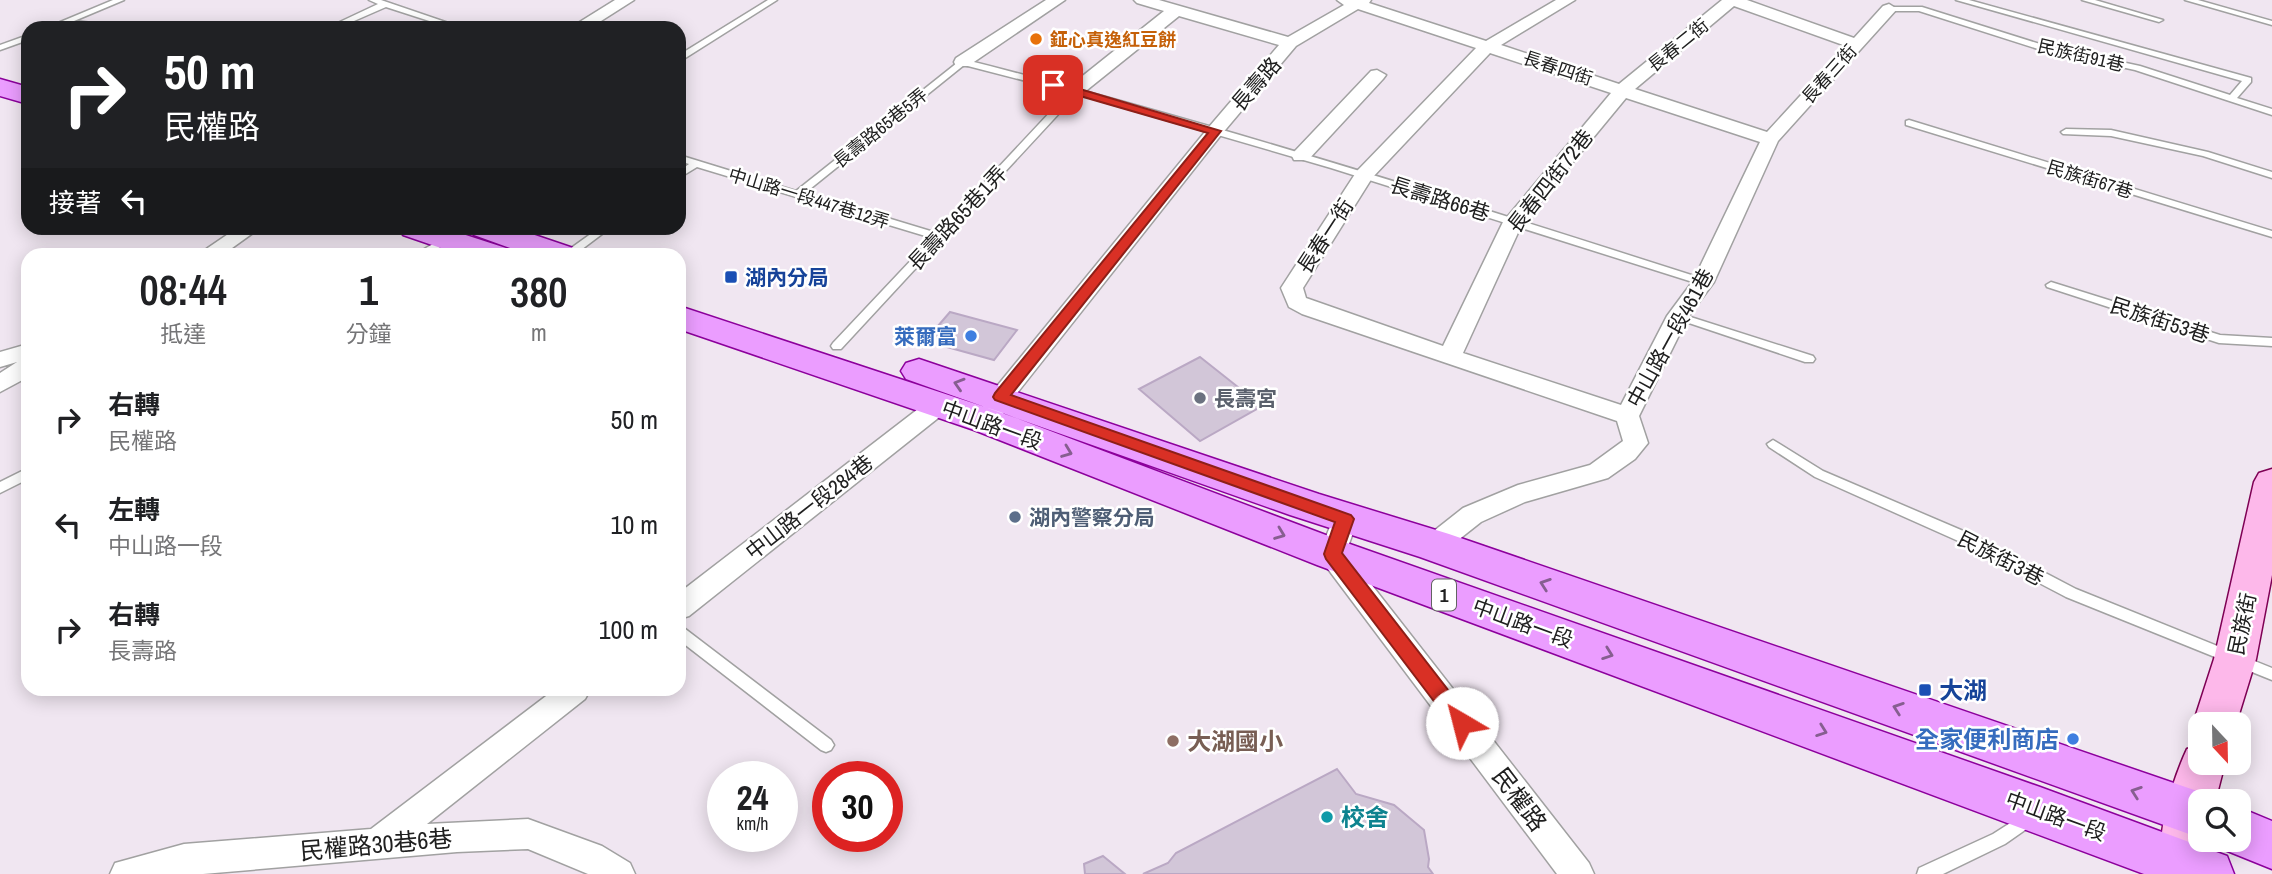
<!DOCTYPE html>
<html lang="zh-TW">
<meta charset="utf-8">
<style>
:root{--surface:#fff;--page:#f2f2f2;--text:#202124;--muted:#757577}
body{margin:0;font-family:"Archivo Narrow","Noto Sans TC",sans-serif;background:var(--page);color:var(--text);height:100vh;display:flex;flex-direction:column;font-size:26px;white-space:nowrap}
*{box-sizing:border-box;margin:0}
p{font-size:23px;color:var(--muted)}
.icon{flex:none;width:38px;height:38px;fill:none;stroke:currentColor;stroke-width:2;stroke-linecap:round;stroke-linejoin:round}
.map{position:relative;flex:1;overflow:hidden}
.details{position:absolute;left:21px;top:248px;width:665px;height:448px;display:flex;flex-direction:column;background:var(--surface);border-radius:21px;box-shadow:0 4px 18px #0003}
.details>*{flex:none}
.banner{position:absolute;left:21px;top:21px;width:665px;height:214px;border-radius:21px;box-shadow:0 4px 18px #0003;background:#202124;color:#fff;overflow:hidden}
.needle{width:46px;rotate:158deg}
.controls{position:absolute;left:2188px;top:712px;display:grid;gap:14px}
.controls a{display:grid;place-items:center;width:63px;height:63px;border-radius:14px;background:var(--surface);box-shadow:0 4px 18px #0003;font-size:35px}
.speed{position:absolute;left:707px;top:761px;display:flex;gap:14px;font-size:35px;font-weight:700;text-align:center}
.speed>*{display:grid;place-content:center;width:91px;height:91px;border-radius:50%;background:var(--surface);box-shadow:0 4px 18px #0003;line-height:1}
.speed small{font-size:18px;font-weight:400}
.speed .limit{border:10px solid #d22;background:#fff;color:#111}
.pin{position:absolute;display:grid;place-items:center;width:60px;height:60px;color:#fff;margin:-30px;border-radius:14px;box-shadow:0 4px 10px #0006}
.me{position:absolute;width:77px;margin:-38px;rotate:323deg;stroke-linejoin:round;filter:drop-shadow(0 0 5px #0008)}
.turn{display:flex;align-items:center;gap:24px;height:147px;padding:0 28px;font-size:32px}
.turn .icon{width:91px;height:91px;stroke-width:2.5}
.turn b{display:block;font-size:49px;line-height:60px}
.then{display:flex;align-items:center;height:66px;padding:0 28px;background:#0003;gap:14px;font-size:26px}
.eta{display:flex;justify-content:space-evenly;align-items:center;height:119px;text-align:center}
.eta b{font-size:42px;font-weight:600;line-height:49px}
ul{padding:0;list-style:none}
li{display:flex;align-items:center;gap:21px;height:105px;padding:0 28px}
li div{flex:1}
li b{display:block;font-size:26px}
li em{font-style:normal}
.map>svg:first-child{display:block}
.building{fill:#d2c6d8;stroke:#baa8c4;stroke-width:2}
.lines{fill:none;stroke-linecap:round;stroke-linejoin:round}
.lane-casing{stroke:#a1a1a1;stroke-width:3}
.street-casing{stroke:#a1a1a1;stroke-width:3}
.secondary-casing{stroke:#7e0054;stroke-width:3}
.primary-casing{stroke:#8c009c;stroke-width:3}
.lane{fill:#fff;fill-rule:evenodd}
.street{fill:#fff;fill-rule:evenodd}
.secondary{fill:#fdb8ea;fill-rule:evenodd}
.primary{fill:#eb9dff;fill-rule:evenodd}
.oneway{stroke:#865e90}
.route{fill:#d93025;stroke:#8d1f18;stroke-width:2}
.food-dot{fill:#e8710a;stroke:#fff;stroke-width:2.5}
.transit-dot{fill:#1a4fb4;stroke:#fff;stroke-width:2.5}
.shop-dot{fill:#3f7fe0;stroke:#fff;stroke-width:2.5}
.worship-dot{fill:#6b7280;stroke:#fff;stroke-width:2.5}
.service-dot{fill:#5c6f8a;stroke:#fff;stroke-width:2.5}
.education-dot{fill:#8d6e63;stroke:#fff;stroke-width:2.5}
.culture-dot{fill:#0f9aa8;stroke:#fff;stroke-width:2.5}
.labels{text-anchor:middle;dominant-baseline:central;stroke-width:5;stroke-linejoin:round;paint-order:stroke}
.far-food-label{font-size:18px;font-weight:bold;fill:#c56008;stroke:#fff;text-anchor:start}
.far-street-label{font-size:18px;fill:#202020;stroke:#fff}
.shield{fill:#fff;stroke:#636363;stroke-width:2}
.shield-label{font-size:19px;font-weight:bold;fill:#202020}
.street-label{font-size:21px;fill:#202020;stroke:#fff}
.transit-label{font-size:21px;font-weight:bold;fill:#164399;stroke:#fff;text-anchor:start}
.shop-label{font-size:21px;font-weight:bold;fill:#366cbe;stroke:#fff;text-anchor:end}
.worship-label{font-size:21px;font-weight:bold;fill:#5b616d;stroke:#fff;text-anchor:start}
.service-label{font-size:21px;font-weight:bold;fill:#4e5e75;stroke:#fff;text-anchor:start}
.near-transit-label{font-size:24px;font-weight:bold;fill:#164399;stroke:#fff;text-anchor:start}
.near-shop-label{font-size:24px;font-weight:bold;fill:#366cbe;stroke:#fff;text-anchor:end}
.near-education-label{font-size:24px;font-weight:bold;fill:#785e54;stroke:#fff;text-anchor:start}
.near-street-label{font-size:24px;fill:#202020;stroke:#fff}
.near-culture-label{font-size:24px;font-weight:bold;fill:#0d838f;stroke:#fff;text-anchor:start}
</style>
<div class="map">
<svg width="2272" height="874" viewBox="0 0 2272 874">
<rect width="100%" height="100%" fill="#f0e6f1"/>
<path class="building" d="M950,312L1017,330L994,360L925,341Z
M1200,357L1262,406L1200,441L1139,389Z
M1337,769L1356,794L1394,805L1424,830L1429,859L1428,867L1433,874H1143L1168,863L1176,853Z
M1103,856L1125,874H1085L1084,864Z"/>
<g class="lines">
<g class="lane-casing">
<path id="lane" d="M113,0H124L74,21L121,26L125,28L65,25L57,28H46Z
M369,0H381L463,28H451L386,7L338,28H327L378,4Z
M768,0H777L679,62V55Z
M1956,0H1969L2251,78V82L2237,98L2272,109V115L2135,70L2038,49L1919,11H1889L1885,9L1889,7H1922L2043,45L2140,66L2230,95L2242,81Z
M2082,0H2095L2163,20L2159,22Z
M2185,0H2198L2272,21V25Z
M28,35V40L0,50V45Z
M962,59C1212,122 1460,201 1707,280L1708,282L1707,284H1699L1331,168L1077,94L841,349H833L831,346L833,343L932,238L697,167L679,178V171L689,164L679,161V155L796,191ZM964,65L1069,92L937,233L805,193Z
M1909,120L2272,231V237L1906,125V121Z
M2066,129L2111,130L2208,152L2272,172V178L2203,156L2111,136L2063,134L2061,132Z
M599,228H610L573,256H560Z
M447,236L452,239L451,241L425,256H412Z
M2051,282L2220,335L2272,338V346L2219,343L2047,287L2046,285Z
M1678,313L1813,356L1815,359L1813,362H1805L1674,318L1672,316L1674,314Z
M1773,440L1823,471L1975,536L2076,589L2272,668V680L2066,597L1965,544L1815,477L1769,447L1767,444Z
M28,468V479L0,493V482Z
M679,626L684,628L831,740L834,745L831,750L826,752L821,750L679,640Z
M2029,811L2035,813L2037,818L2035,823L2005,844L1943,874H1917L1919,868L1993,834Z"/>
</g>
<g class="street-casing">
<path id="street" d="M615,0H634L590,28H570Z
M1046,0H1065L968,66H956L954,62L956,58Z
M1134,0H1159L1288,37L1344,5L1337,0H1371L1369,3L1486,41L1556,0H1575L1501,45L1619,84L1722,0H1747L1854,38L1883,6L1889,4L1897,9L1778,141L1714,282L1688,317L1639,416L1648,443L1635,459L1608,478L1525,502L1481,522L1443,552L1434,555L1425,552L1421,545L1425,538L1463,508L1518,485L1590,465L1623,441L1617,421L1302,314L1289,307L1281,288L1357,171L1476,48L1358,9L1296,46L1221,135L1010,402L999,421L990,423L981,421L978,415L993,391L1209,127L1279,45L1179,16L1082,94H1070L1067,90L1070,86L1164,11L1137,3ZM1734,6L1846,46L1767,132L1635,89ZM1490,53L1611,93L1503,222L1443,346L1306,298L1303,288L1372,178ZM1626,98L1760,142L1693,281L1667,316L1621,405L1463,353L1522,224Z
M1377,70L1386,75L1383,79L1308,160H1294L1292,156L1294,152L1371,71Z
M237,228H260L221,256H196Z
M28,344V377L0,392V373L17,362L0,367V352Z
M939,397L947,399L951,405L947,411L689,616L679,619V593L931,399Z
M1345,509L1354,512L1358,519L1346,552L1589,863L1594,874H1557L1322,561L1319,554L1336,512Z
M554,690H590L585,699L427,824L528,819L602,846L630,863L635,874H588L528,849L457,852L203,874H110L115,863L184,844L371,829Z"/>
</g>
<g class="secondary-casing">
<path id="secondary" d="M2272,469V575L2256,659L2236,724H2200V737L2193,724L2214,659L2254,482L2259,473Z
M2200,745V763H2225L2215,802H2200V840H2210L2208,863L2203,874H2165C2152,843 2173,779 2187,749Z"/>
</g>
<g class="primary-casing">
<path id="primary" d="M0,79L28,87V104L0,96Z
M398,228H444L509,249L513,256H464L403,235Z
M469,228H514L576,249L580,256H532L474,235Z
M679,306L1000,412L1347,543L2040,787L2227,856L2234,874H2144L1317,565L974,430L679,329Z
M919,359L1319,494L1449,534L2200,792L2219,802H2200V838L1420,557L1290,515L906,379L901,371L906,363Z
M2238,807L2272,821V869L2220,848L2216,840H2238Z"/>
</g>
<use href="#lane" class="lane"/>
<use href="#street" class="street"/>
<use href="#secondary" class="secondary"/>
<use href="#primary" class="primary"/>
</g>
<defs><path id="oneway-chevron" d="M-2-3.5L2.5 0L-2 3.5" fill="none" stroke-width="1.6" stroke-linecap="round" stroke-linejoin="round" transform="scale(1.75)"/></defs>
<g class="oneway">
<use href="#oneway-chevron" transform="translate(959 384) rotate(-163)"/>
<use href="#oneway-chevron" transform="translate(1067 452) rotate(21)"/>
<use href="#oneway-chevron" transform="translate(1280 534) rotate(21)"/>
<use href="#oneway-chevron" transform="translate(1545 584) rotate(-161)"/>
<use href="#oneway-chevron" transform="translate(1608 654) rotate(20)"/>
<use href="#oneway-chevron" transform="translate(1898 708) rotate(-161)"/>
<use href="#oneway-chevron" transform="translate(1822 731) rotate(20)"/>
<use href="#oneway-chevron" transform="translate(2136 792) rotate(-161)"/>
</g>
<path class="route" d="M1053,81L1221,131L1011,395L1351,515L1354,519L1342,553L1469,717L1471,723L1469,729L1462,732L1455,729L1326,559L1324,554L1335,522L995,400L993,397L995,393L1208,133L1049,87L1047,85Z"/>
<circle class="food-dot" cx="1036" cy="39" r="7"/>
<g class="transit-dot">
<rect x="724" y="270" width="14" height="14" rx="3.5"/>
<rect x="1918" y="683" width="14" height="14" rx="3.5"/>
</g>
<g class="shop-dot">
<circle cx="971" cy="336" r="7"/>
<circle cx="2073" cy="739" r="7"/>
</g>
<circle class="worship-dot" cx="1200" cy="398" r="7"/>
<circle class="service-dot" cx="1015" cy="517" r="7"/>
<circle class="education-dot" cx="1173" cy="741" r="7"/>
<circle class="culture-dot" cx="1327" cy="817" r="7"/>
<g class="labels">
<g class="far-food-label">
<text x="1050" y="39">鉦心真逸紅豆餅</text>
</g>
<g class="far-street-label">
<text transform="translate(1678 45) rotate(-39)">長春二街</text>
<text transform="translate(2081 55) rotate(13)">民族街91巷</text>
<text transform="translate(1558 68) rotate(18)">長春四街</text>
<text transform="translate(1829 74) rotate(-48)">長春三街</text>
<text transform="translate(880 128) rotate(-39)">長壽路65巷5弄</text>
<text transform="translate(2090 179) rotate(17)">民族街67巷</text>
<text transform="translate(809 198) rotate(17)">中山路一段447巷12弄</text>
</g>
<rect class="shield" x="1432" y="579.5" width="24" height="31" rx="5"/>
<g class="shield-label">
<text x="1444" y="595">1</text>
</g>
<g class="street-label">
<text transform="translate(1256 84) rotate(-49)">長壽路</text>
<text transform="translate(1550 181) rotate(-52)">長春四街72巷</text>
<text transform="translate(1440 199) rotate(17)">長壽路66巷</text>
<text transform="translate(957 218) rotate(-47)">長壽路65巷1弄</text>
<text transform="translate(1325 236) rotate(-57)">長春一街</text>
<text transform="translate(2160 320) rotate(18)">民族街53巷</text>
<text transform="translate(1670 338) rotate(-61)">中山路一段461巷</text>
<text transform="translate(992 425) rotate(20)">中山路一段</text>
<text transform="translate(809 507) rotate(-38)">中山路一段284巷</text>
<text transform="translate(2001 558) rotate(27)">民族街3巷</text>
<text transform="translate(1523 623) rotate(20)">中山路一段</text>
<text transform="translate(2242 624) rotate(-78)">民族街</text>
<text transform="translate(2056 816) rotate(20)">中山路一段</text>
</g>
<g class="transit-label">
<text x="745" y="277">湖內分局</text>
</g>
<g class="shop-label">
<text x="957" y="336">萊爾富</text>
</g>
<g class="worship-label">
<text x="1214" y="398">長壽宮</text>
</g>
<g class="service-label">
<text x="1029" y="517">湖內警察分局</text>
</g>
<g class="near-transit-label">
<text x="1939" y="690">大湖</text>
</g>
<g class="near-shop-label">
<text x="2059" y="739">全家便利商店</text>
</g>
<g class="near-education-label">
<text x="1187" y="741">大湖國小</text>
</g>
<g class="near-street-label">
<text transform="translate(1520 799) rotate(53)">民權路</text>
<text transform="translate(376 844) rotate(-5)">民權路30巷6巷</text>
</g>
<g class="near-culture-label">
<text x="1341" y="817">校舍</text>
</g>
</g>
</svg>
<div class="controls">
<a><svg class="needle" viewBox="-14 -14 28 28"><path d="M0-13l5 13h-10z" fill="#e53935"/><path d="M0 13l5-13h-10z" fill="#757577"/></svg></a>
<a><svg class="icon" aria-label="search" viewBox="0 0 24 24"><circle cx="10" cy="10" r="6"/><path d="M15 15l6 6"/></svg></a>
</div>
<div class="speed"><div>24<small>km/h</small></div><div class="limit">30</div></div>
<div class="pin" style="left:1053px;top:85px;background:#d93025"><svg class="icon" aria-label="arrive" viewBox="0 0 24 24"><path d="M6 21V4h12l-3 4 3 4H6"/></svg></div>
<svg class="me" style="left:1462px;top:723px" viewBox="-20 -20 40 40"><circle r="19" fill="#fff"/><path d="M0-13L10 11 0 6-10 11z" fill="#d93025"/></svg>
<div class="banner">
<div class="turn"><svg class="icon" aria-label="right" viewBox="0 0 24 24"><path d="M7 20v-9h11M14 6l5 5-5 5"/></svg><div><b>50 m</b>民權路</div></div>
<div class="then">接著<svg class="icon" aria-label="left" viewBox="0 0 24 24"><path d="M17 20v-9H6M10 6l-5 5 5 5"/></svg></div>
</div>
<section class="details">
<div class="eta">
<div><b>08:44</b><p>抵達</p></div>
<div><b>1</b><p>分鐘</p></div>
<div><b>380</b><p>m</p></div>
</div>
<ul>
<li><svg class="icon" aria-label="right" viewBox="0 0 24 24"><path d="M7 20v-9h11M14 6l5 5-5 5"/></svg><div><b>右轉</b><p>民權路</p></div><em>50 m</em></li>
<li><svg class="icon" aria-label="left" viewBox="0 0 24 24"><path d="M17 20v-9H6M10 6l-5 5 5 5"/></svg><div><b>左轉</b><p>中山路一段</p></div><em>10 m</em></li>
<li><svg class="icon" aria-label="right" viewBox="0 0 24 24"><path d="M7 20v-9h11M14 6l5 5-5 5"/></svg><div><b>右轉</b><p>長壽路</p></div><em>100 m</em></li>
</ul>
</section>
</div>
